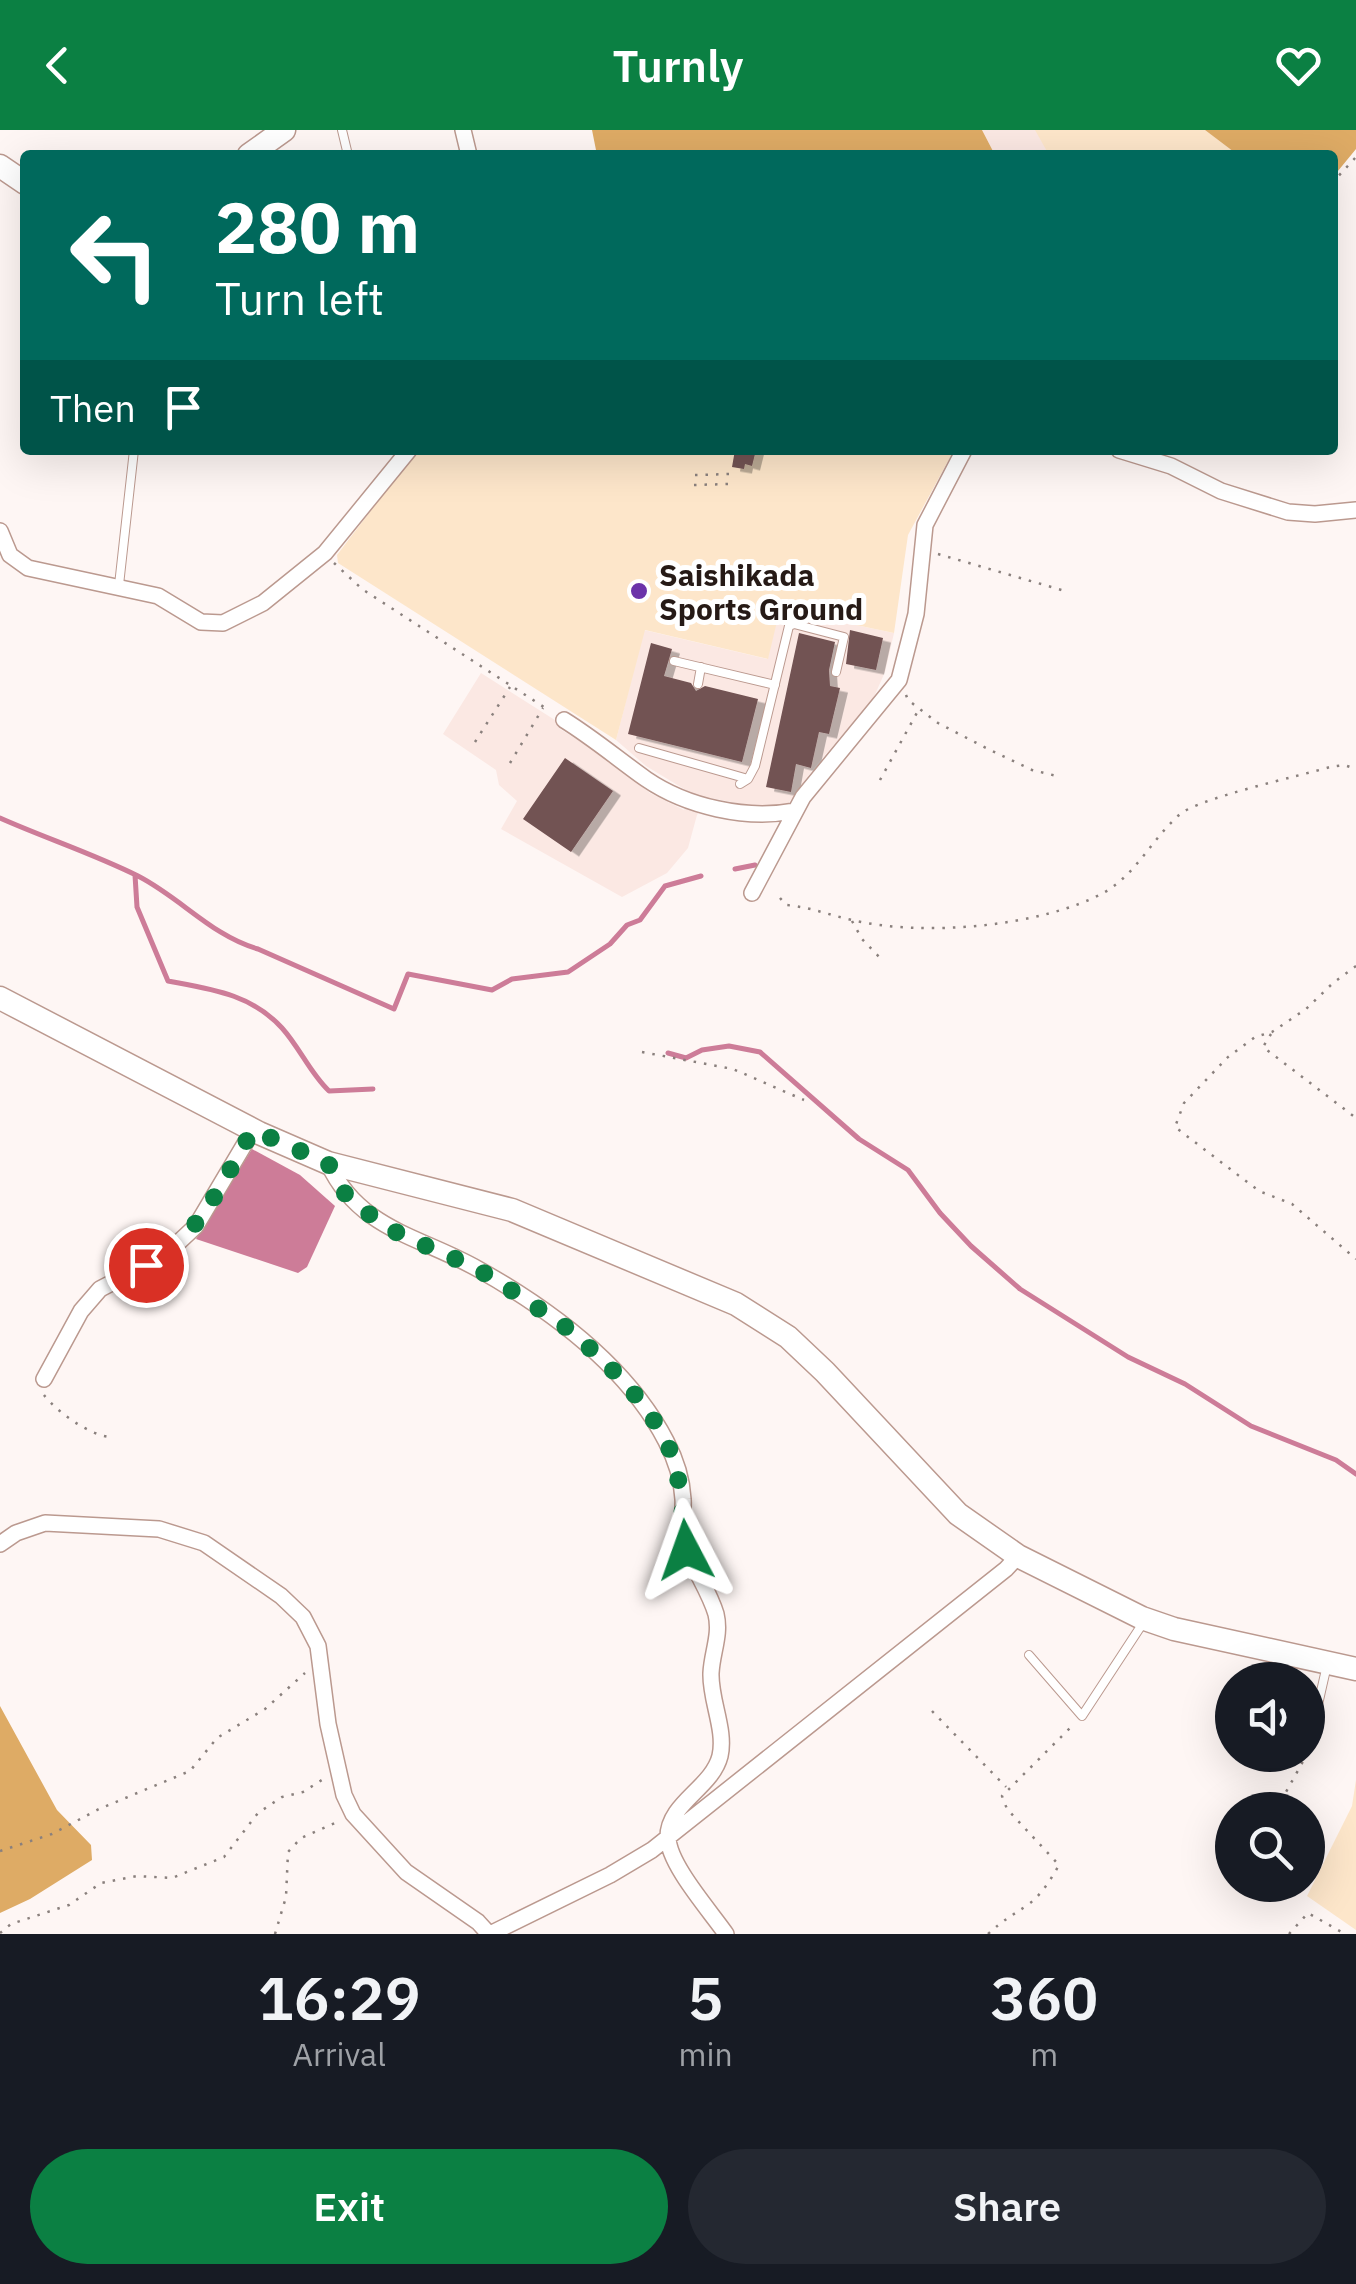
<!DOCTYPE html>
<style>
:root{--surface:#171b24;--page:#242831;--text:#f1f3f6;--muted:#9ea1a6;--accent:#0b8043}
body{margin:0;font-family:"IBM Plex Sans",sans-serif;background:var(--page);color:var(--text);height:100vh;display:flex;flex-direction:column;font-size:38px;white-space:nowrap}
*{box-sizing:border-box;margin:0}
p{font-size:32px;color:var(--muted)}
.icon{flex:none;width:55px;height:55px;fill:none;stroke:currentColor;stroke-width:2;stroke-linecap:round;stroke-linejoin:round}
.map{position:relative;height:1804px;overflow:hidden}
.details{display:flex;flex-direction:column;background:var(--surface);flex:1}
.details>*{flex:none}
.guide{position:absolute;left:20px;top:20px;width:1318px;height:305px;border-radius:10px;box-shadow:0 10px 40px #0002;background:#00695c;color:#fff;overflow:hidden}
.tools{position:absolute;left:1215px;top:1532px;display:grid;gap:20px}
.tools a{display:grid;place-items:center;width:110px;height:110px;border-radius:50%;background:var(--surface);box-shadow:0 10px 40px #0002;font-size:50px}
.pin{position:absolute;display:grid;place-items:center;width:85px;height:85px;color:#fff;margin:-42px;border:5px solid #fff;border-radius:50%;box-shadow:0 2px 10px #0007}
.me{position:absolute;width:110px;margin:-55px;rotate:356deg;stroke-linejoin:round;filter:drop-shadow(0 0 8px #0008)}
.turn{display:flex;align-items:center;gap:35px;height:210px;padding:0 30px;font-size:45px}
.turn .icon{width:130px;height:130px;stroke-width:2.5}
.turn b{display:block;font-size:70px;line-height:85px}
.then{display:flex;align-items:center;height:95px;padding:0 30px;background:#0003;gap:20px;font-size:38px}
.eta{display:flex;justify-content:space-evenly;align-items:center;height:170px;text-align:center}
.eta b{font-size:60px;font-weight:600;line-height:70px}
.primary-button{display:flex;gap:20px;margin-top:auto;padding:20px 30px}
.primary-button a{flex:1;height:115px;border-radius:60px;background:var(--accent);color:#fff;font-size:40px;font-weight:600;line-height:115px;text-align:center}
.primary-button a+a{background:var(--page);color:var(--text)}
header{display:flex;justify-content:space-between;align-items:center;height:130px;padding:0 30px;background:var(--accent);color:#fff;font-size:45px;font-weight:600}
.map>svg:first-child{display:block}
.built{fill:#fbe8e3}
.green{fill:#fde6ca}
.forest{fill:#deab65}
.water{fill:#cd7c98}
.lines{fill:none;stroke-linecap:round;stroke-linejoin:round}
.stream{stroke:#cd7c98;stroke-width:5}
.building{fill:#725252;filter:url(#shadow)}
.lane-casing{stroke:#bb998f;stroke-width:10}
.street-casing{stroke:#bb998f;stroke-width:18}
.secondary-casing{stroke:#bb998f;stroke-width:25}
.path{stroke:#8a807d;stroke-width:2.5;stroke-dasharray:2.5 8;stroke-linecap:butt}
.lane{stroke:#fff;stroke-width:8}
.street{stroke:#fff;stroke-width:15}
.secondary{stroke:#fff;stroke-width:22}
.route{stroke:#0b8043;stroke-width:18;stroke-dasharray:0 32.4}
.poi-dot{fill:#6c33a9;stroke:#fff;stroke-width:4}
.labels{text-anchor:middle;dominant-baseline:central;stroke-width:10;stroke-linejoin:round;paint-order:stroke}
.poi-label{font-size:30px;font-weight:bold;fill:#261a16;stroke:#fff;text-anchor:start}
</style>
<header><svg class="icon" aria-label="back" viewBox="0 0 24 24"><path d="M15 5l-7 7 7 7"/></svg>Turnly<svg class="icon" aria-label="heart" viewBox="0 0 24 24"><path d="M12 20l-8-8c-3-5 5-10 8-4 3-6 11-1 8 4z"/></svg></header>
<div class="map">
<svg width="1356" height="1804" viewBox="0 0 1356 1804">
<defs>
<filter id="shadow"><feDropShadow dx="8" dy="4.5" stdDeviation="0" flood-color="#0004"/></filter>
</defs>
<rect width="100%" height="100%" fill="#fef6f4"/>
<path class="built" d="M982,0H1205L1238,25H995Z
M779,479L894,503L885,542L873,569L814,638L782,682L711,668L697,685L688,718L667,743L622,767L501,699L517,671L499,655L496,640L443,604L481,543L558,592L560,599L604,626L650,663L684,680L694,665L646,636L616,610L644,500L767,529Z"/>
<path class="green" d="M1035,0H1205L1238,25H1049Z
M417,320H954L908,405L894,503L780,479L768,529L645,500L616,610L338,433L337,425Z
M1356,1650V1800L1307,1766L1352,1676Z"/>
<path class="forest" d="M592,0H982L995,25H597Z
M1205,0H1356V19L1333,47L1332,25H1238Z
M0,1576L57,1680L91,1715L92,1730L30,1769L0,1783Z"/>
<path class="water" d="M252,1019L300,1045L335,1076L307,1137L298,1143L196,1109Z"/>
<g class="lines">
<path class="stream" d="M0,688C45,708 94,724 138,746C181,768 212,806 258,819L394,879L408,844L492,860L512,849L568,842L610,814L627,795L640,790L665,756L701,746
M735,739L755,735
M135,745L137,777L168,851C211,859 251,864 282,898C300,918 310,943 329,961L373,959
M668,923L686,928L702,920L729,916L760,922L859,1009L908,1040L940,1083L971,1116L1020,1159L1128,1227L1185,1254L1251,1296L1336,1330L1356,1344"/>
</g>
<path class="building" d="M735,320H756L752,336L745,334L744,339L732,337Z
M850,500L883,508L876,540L846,534Z
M799,503L835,512L829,540L830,556L840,558L829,604L819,602L811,638L796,634L791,662L766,657Z
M651,513L672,519L664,546L691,553L696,561L705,556L758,569L742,632L628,604Z
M565,628L613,661L571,722L523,689Z"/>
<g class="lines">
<g class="lane-casing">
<path id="lane" d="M342,0L348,25
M119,455L134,320
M674,531L775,555
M698,554L701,537
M639,618L748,649
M740,654L748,649L755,636L789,496L794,494L844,507L836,542
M1029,1525L1082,1586L1143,1493
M1309,1614L1327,1535"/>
</g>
<g class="street-casing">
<path id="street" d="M463,0L469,25
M1119,320L1171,336L1221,361L1288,382L1315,384L1356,380
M0,401L10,425L28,438L158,466L201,492L223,493L263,473L325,423L409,320
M564,590C593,608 618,629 646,649C687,677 746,690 794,681
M752,763L803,667L899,550L916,484L925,395L964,320
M328,1033C359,1100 420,1106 478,1139C551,1180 627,1236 666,1311C675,1328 682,1350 683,1369C684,1382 680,1394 683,1407C689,1434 708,1457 716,1484C721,1505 712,1522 711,1543C710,1570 726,1600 720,1626C712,1658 668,1673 668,1707C668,1734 711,1782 726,1804
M44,1249L81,1181L100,1159L165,1125L196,1096L253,1000
M0,1414L16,1403L45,1393L159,1399L204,1413L281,1466L303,1487L318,1516L328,1594L344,1665L353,1684L406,1742L478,1792L489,1804
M490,1804L610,1745L652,1720L1006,1439L1018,1426"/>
</g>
<g class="secondary-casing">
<path id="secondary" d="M249,25L284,0
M0,36L25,53
M0,868L259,1003L328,1033L512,1080L736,1174L788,1207L825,1242L958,1384L1018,1426L1142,1488L1174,1499L1356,1539"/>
</g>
<path class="path" d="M1332,53L1356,27
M695,345L730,344
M694,355L728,354
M938,424L1065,461
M334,433L362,459L550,581
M906,565L908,570L938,593L988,619L1032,640L1061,647
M475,612L510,557
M510,633L543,578
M880,650L919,579
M780,768L786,775C810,777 829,785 852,790C922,807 1042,797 1105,762C1136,744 1152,709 1179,685C1198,668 1300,646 1330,637L1344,635L1356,639
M852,791L862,809L883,831
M1356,836L1333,853L1306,879L1272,902L1255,907L1228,927L1184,973L1175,997L1259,1061L1292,1074L1356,1129
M1271,904L1263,917L1356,988
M642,922L733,939L804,970
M44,1265C57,1282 89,1305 110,1307
M932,1581L1006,1657
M1276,1680L1306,1626
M0,1721L52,1704L99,1679L190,1641L217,1608L265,1579L305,1543
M0,1803L11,1794L69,1775L101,1753L137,1746L172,1748L224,1727L258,1683L282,1667L303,1662L325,1648
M275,1804L286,1767L288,1722L301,1708L337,1692
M988,1804C1003,1790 1013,1785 1029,1774C1042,1764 1051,1749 1059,1735L1007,1679L1002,1666L1074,1594
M1289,1804L1308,1783L1345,1804"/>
<use href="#lane" class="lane"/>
<use href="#street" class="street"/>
<use href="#secondary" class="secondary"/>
</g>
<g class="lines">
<path class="route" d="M146,1135C200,1108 223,1049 253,1000L328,1033L347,1067L366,1082L399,1104L476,1138L511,1160L573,1202L625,1252L650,1284L668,1314L684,1370L681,1394L686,1420"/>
</g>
<circle class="poi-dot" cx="639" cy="461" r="10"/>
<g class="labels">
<g class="poi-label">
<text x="659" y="444">Saishikada<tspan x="659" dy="34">Sports Ground</tspan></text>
</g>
</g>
</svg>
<div class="tools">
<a><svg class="icon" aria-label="sound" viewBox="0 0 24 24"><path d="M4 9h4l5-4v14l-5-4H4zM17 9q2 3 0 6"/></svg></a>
<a><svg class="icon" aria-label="search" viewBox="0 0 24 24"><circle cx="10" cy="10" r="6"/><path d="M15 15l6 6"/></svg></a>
</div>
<div class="pin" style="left:146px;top:1135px;background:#d93025"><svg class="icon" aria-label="arrive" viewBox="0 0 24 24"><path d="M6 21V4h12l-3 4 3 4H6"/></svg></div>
<svg class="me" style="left:686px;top:1420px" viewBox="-20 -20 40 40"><path d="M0-17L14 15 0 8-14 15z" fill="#0b8043" stroke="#fff" stroke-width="4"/></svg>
<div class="guide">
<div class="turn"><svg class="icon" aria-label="left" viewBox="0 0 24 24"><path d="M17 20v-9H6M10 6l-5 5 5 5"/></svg><div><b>280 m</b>Turn left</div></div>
<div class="then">Then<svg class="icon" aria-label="arrive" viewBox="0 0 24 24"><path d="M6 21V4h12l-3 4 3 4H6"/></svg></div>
</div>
</div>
<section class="details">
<div class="eta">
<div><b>16:29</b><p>Arrival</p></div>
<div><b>5</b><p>min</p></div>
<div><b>360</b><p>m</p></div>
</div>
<div class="primary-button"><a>Exit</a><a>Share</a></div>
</section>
